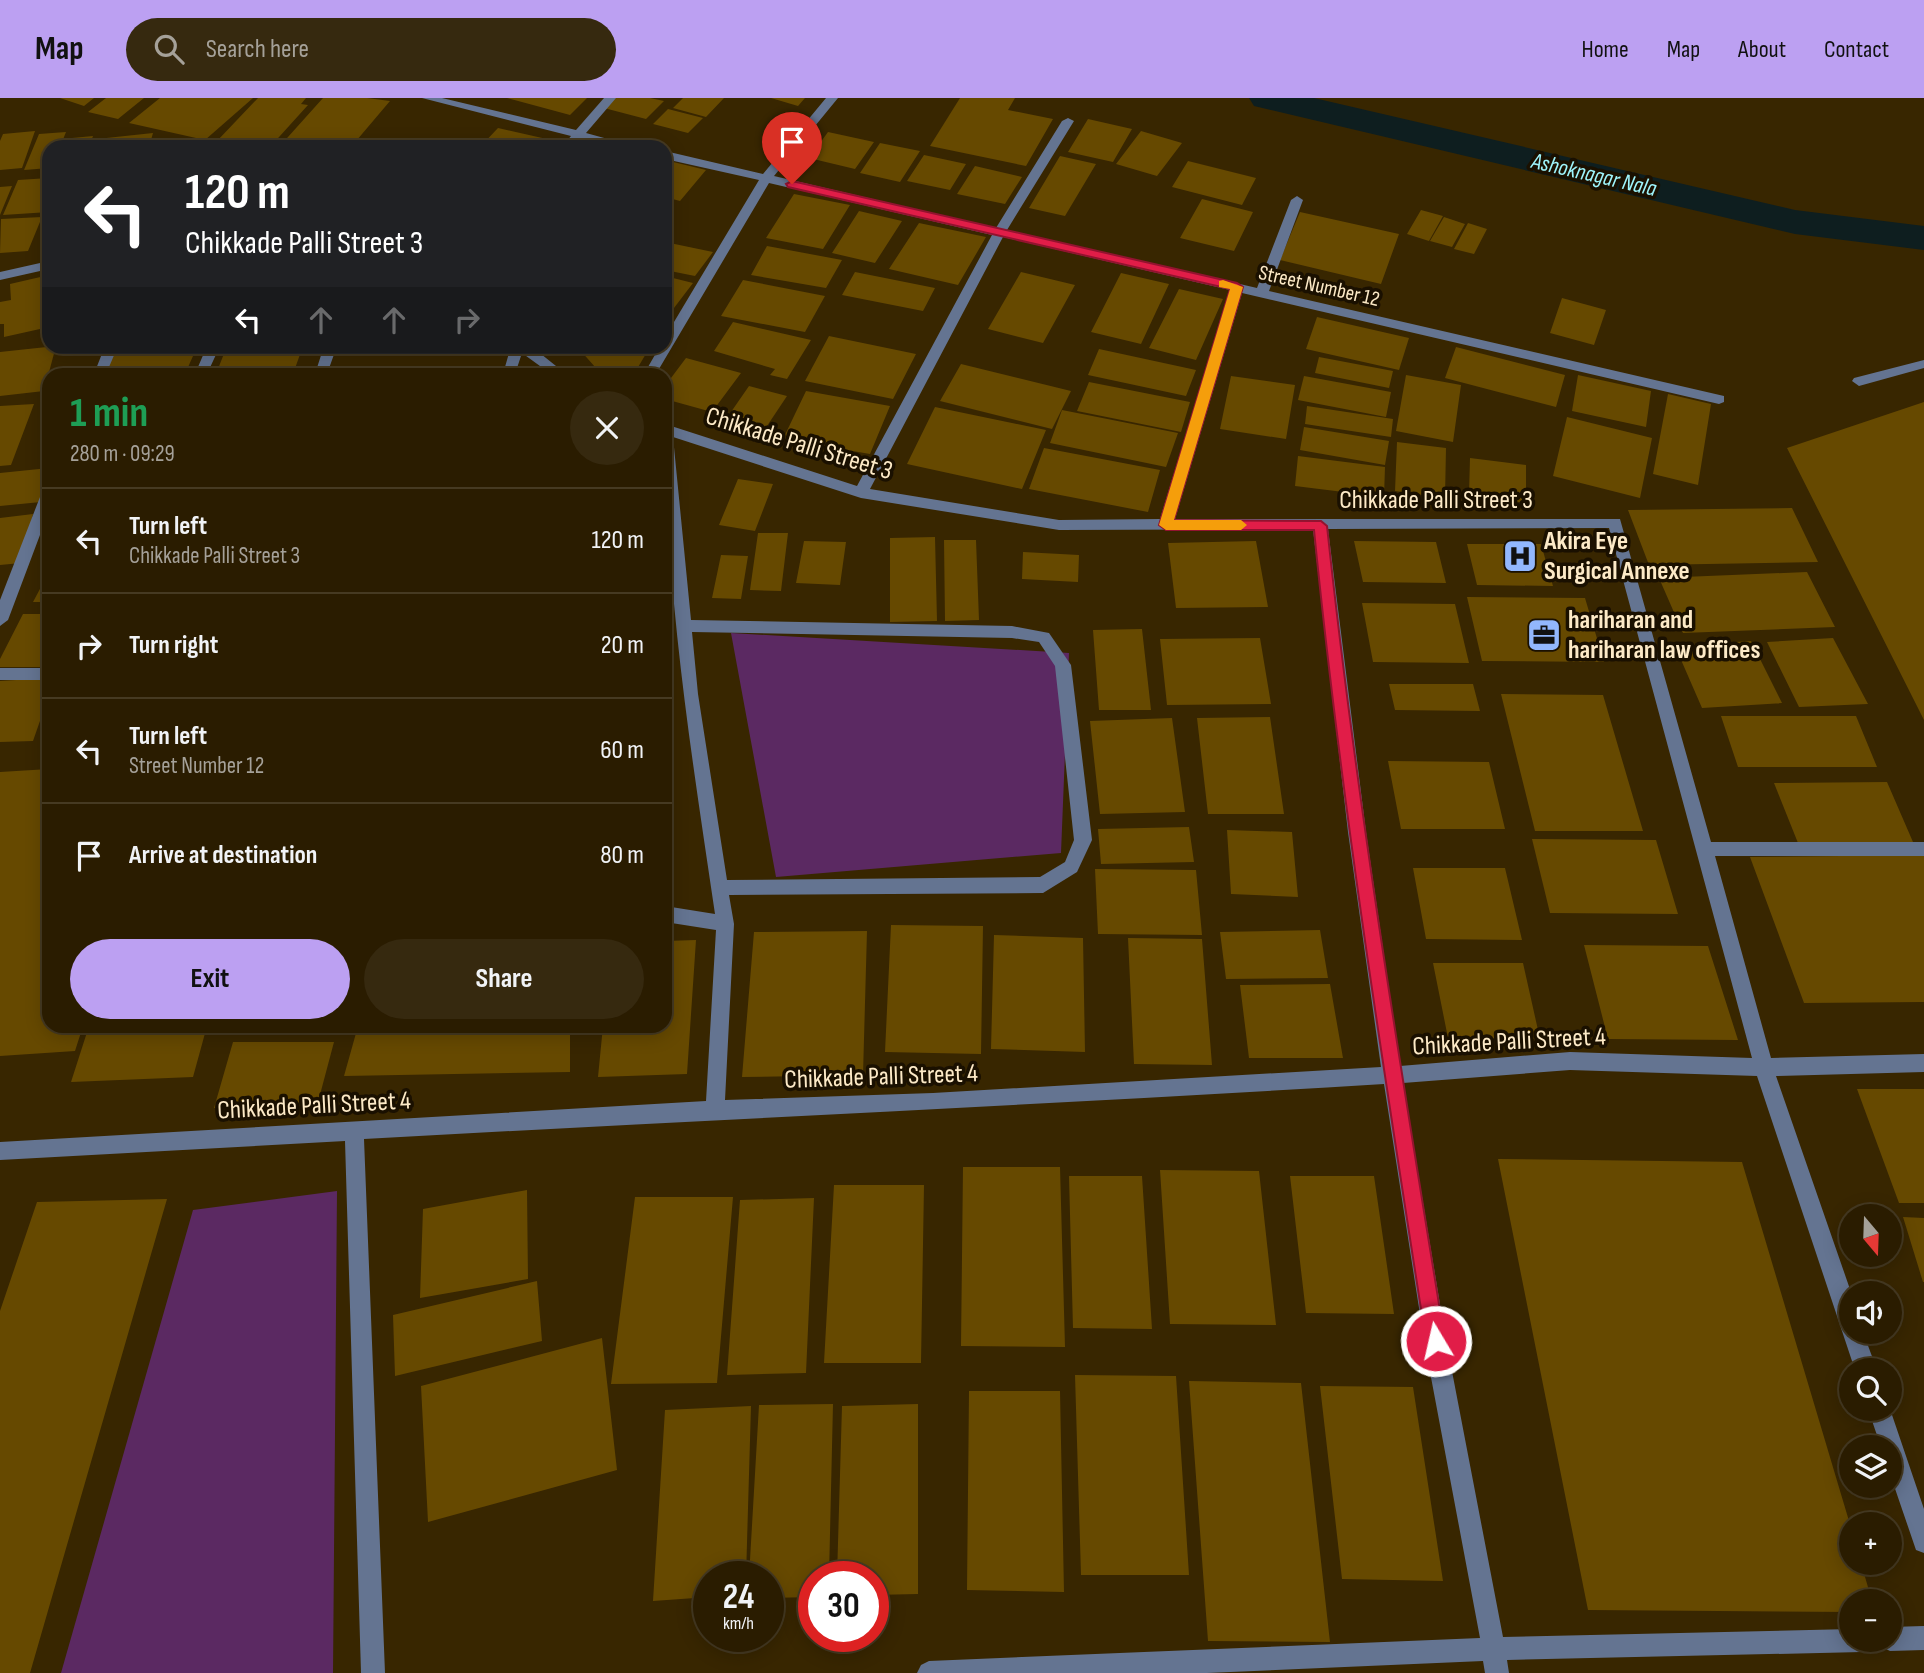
<!DOCTYPE html>
<meta charset="utf-8">
<style>
:root{--surface:#2a1c00;--page:#36290f;--text:#f1f3f6;--muted:#a5a199;--line:#463a22;--accent:#bca0f2}
body{margin:0;font-family:"Sofia Sans Condensed",sans-serif;background:var(--page);color:var(--text);height:100vh;display:flex;flex-direction:column;font-size:26px;white-space:nowrap}
*{box-sizing:border-box;margin:0}
p{font-size:23px;color:var(--muted)}
.icon{flex:none;width:38px;height:38px;fill:none;stroke:currentColor;stroke-width:2;stroke-linecap:round;stroke-linejoin:round}
.map{position:relative;flex:1;overflow:hidden}
.drawer{position:absolute;left:42px;top:270px;width:630px;height:665px;display:flex;flex-direction:column;background:var(--surface);border-radius:21px;box-shadow:0 4px 18px #0003,0 0 0 2px var(--line)}
.drawer>*{flex:none}
.top-card{position:absolute;left:42px;top:42px;width:630px;height:214px;border-radius:21px;box-shadow:0 4px 18px #0003,0 0 0 2px var(--line);background:#202124;color:#fff;overflow:hidden}
.needle{width:46px;rotate:161deg}
.tools{position:absolute;left:1839px;top:1106px;display:grid;gap:14px}
.tools a{display:grid;place-items:center;width:63px;height:63px;border-radius:50%;background:var(--surface);box-shadow:0 4px 18px #0003,0 0 0 2px var(--line);font-size:35px}
.speed{position:absolute;left:693px;top:1463px;display:flex;gap:14px;font-size:35px;font-weight:700;text-align:center}
.speed>*{display:grid;place-content:center;width:91px;height:91px;border-radius:50%;background:var(--surface);box-shadow:0 4px 18px #0003,0 0 0 2px var(--line);line-height:1}
.speed small{font-size:18px;font-weight:400}
.speed .limit{border:10px solid #d22;background:#fff;color:#111}
.pin{position:absolute;display:grid;place-items:center;width:60px;height:60px;color:#fff;margin:-72px -30px;border-radius:50% 50% 50% 0;rotate:-45deg;box-shadow:0 0 7px #0007}
.pin .icon{rotate:45deg}
.me{position:absolute;width:77px;margin:-38px;rotate:351deg;stroke-linejoin:round;filter:drop-shadow(0 0 5px #0008)}
.turn{display:flex;align-items:center;gap:24px;height:147px;padding:0 28px;font-size:32px}
.turn .icon{width:91px;height:91px;stroke-width:2.5}
.turn b{display:block;font-size:49px;line-height:60px}
.lanes{display:flex;align-items:center;height:66px;padding:0 28px;background:#0003;justify-content:center;gap:35px;direction:ltr}
.lanes .off{opacity:.35}
.round{display:grid;place-items:center;flex:none;width:74px;height:74px;border-radius:37px;background:var(--page)}
.overview{display:flex;align-items:center;justify-content:space-between;height:119px;padding:0 28px}
h1{font-size:42px;font-weight:700;line-height:52px;color:#1e9e55}
.cta{display:flex;gap:14px;margin-top:auto;padding:14px 28px}
.cta a{flex:1;height:80px;border-radius:42px;background:var(--accent);color:#111;font-size:28px;font-weight:700;line-height:80px;text-align:center}
.cta a+a{background:var(--page);color:var(--text)}
ul{padding:0;list-style:none}
li{display:flex;align-items:center;gap:21px;height:105px;padding:0 28px;border-top:2px solid var(--line)}
li div{flex:1}
li b{display:block;font-size:26px}
li em{font-style:normal}
header{display:flex;align-items:center;gap:42px;box-sizing:border-box;height:98px;padding:0 35px;background:var(--accent);color:#111}
header strong{font-size:33px}
nav{display:flex;gap:38px;margin-inline-start:auto;font-size:24px}
.search{width:490px;height:63px;background:var(--page);display:flex;align-items:center;gap:18px;box-sizing:border-box;padding:0 24px;border-radius:38px;color:var(--muted);font-size:26px}
.map>svg:first-child{display:block}
.green{fill:#5b2962}
.lines{fill:none;stroke-linecap:round;stroke-linejoin:round}
.canal{fill:#0e1e1f;fill-rule:evenodd}
.building{fill:#664900}
.minor{fill:#647491;fill-rule:evenodd}
.route{fill:#e11d48;stroke:#92132f;stroke-width:2}
.slow{fill:#f59e0b}
.labels{text-anchor:middle;dominant-baseline:central;stroke-width:7;stroke-linejoin:round;paint-order:stroke}
.far-street-label{font-size:21px;fill:#fdeac7;stroke:#1a1000}
.far-water-label{font-size:23px;font-style:italic;fill:#9ff5fc;stroke:#1a1000}
.street-label{font-size:26px;fill:#fdeac7;stroke:#1a1000}
.poi-label{font-size:26px;font-weight:bold;fill:#fdeac7;stroke:#1a1000;text-anchor:start}
</style>
<header>
<strong>Map</strong>
<div class="search"><svg class="icon" aria-label="search" viewBox="0 0 24 24"><circle cx="10" cy="10" r="6"/><path d="M15 15l6 6"/></svg>Search here</div>
<nav><a>Home</a><a>Map</a><a>About</a><a>Contact</a></nav>
</header>
<div class="map">
<svg width="1924" height="1575" viewBox="0 0 1924 1575">
<rect width="100%" height="100%" fill="#382600"/>
<path class="green" d="M731,535L1069,555L1061,755L776,779Z
M337,1093L333,1575H61L193,1112Z"/>
<g class="lines">
<path class="canal" d="M1249,0H1314L1795,112L1924,128V152L1795,136L1254,8Z"/>
</g>
<path class="building" d="M60,0H94L84,8Z
M106,0H144L118,21L88,14Z
M160,0H253L205,42L129,25Z
M258,0H306L301,6L308,7L270,49L217,43Z
M323,0H367L390,3L351,49H279Z
M507,0H587L570,17Z
M614,0H650L664,3L646,21L604,10Z
M683,0H724L706,19L673,10Z
M771,0H805L798,8Z
M960,0H1015L1008,12L1053,21L1026,68L930,48Z
M668,11L703,20L688,35L653,26Z
M1088,21L1132,31L1113,64L1068,54Z
M498,30L560,44L555,49H480Z
M35,33L22,70L0,72V43L3,36Z
M1141,33L1182,45L1157,78L1116,66Z
M66,34L60,49H49V70L24,72L39,36Z
M828,34L874,44L855,71L809,60Z
M153,35L149,49H94L97,41Z
M93,38L89,49H69L72,40Z
M880,45L920,53L900,84L860,75Z
M924,57L966,66L950,92L907,83Z
M1060,58L1096,66L1065,118L1029,110Z
M665,62L706,72L680,103L665,99Z
M1188,63L1256,80L1242,107L1172,89Z
M975,68L1022,79L1005,106L957,96Z
M49,80V114L3,117L18,82Z
M12,88L0,117V89Z
M794,96L850,107L823,151L766,140Z
M1202,101L1253,114L1234,153L1180,140Z
M1421,112L1443,118L1429,143L1407,136Z
M859,113L902,123L875,165L832,155Z
M1300,114L1399,136L1381,186L1280,162Z
M42,119L28,153L0,155L1,121Z
M1444,119L1465,126L1452,149L1430,143Z
M919,125L986,139L958,187L889,171Z
M1468,125L1487,131L1474,156L1454,151Z
M665,144L713,154L695,178L665,172Z
M767,148L842,162L826,190L751,177Z
M855,174L935,190L923,213L842,197Z
M1021,174L1075,187L1043,245L988,231Z
M1121,175L1169,186L1141,246L1091,234Z
M49,177V229L4,239V226H0V204L11,202L10,186Z
M665,178L693,185L674,210L665,208Z
M743,182L825,198L805,234L721,218Z
M1179,191L1223,201L1196,262L1149,250Z
M1562,200L1606,212L1594,247L1550,235Z
M1317,219L1409,240L1399,272L1306,251Z
M733,224L811,242L787,281L770,277L775,271L714,253Z
M829,238L916,256L893,301L805,283Z
M56,248L44,293L0,298V254Z
M227,248H303L293,276H216Z
M580,248H617L647,254L634,276H612L596,270L579,251Z
M197,249L185,276H101L114,250Z
M1456,249L1565,277L1556,309L1445,280Z
M1099,251L1196,272L1186,298L1088,277Z
M1319,259L1393,273L1389,290L1315,275Z
M686,260L741,275L712,314L665,301V288Z
M961,266L1071,293L1052,331L940,303Z
M1406,277L1461,287L1453,344L1396,333Z
M1578,277L1651,293L1646,329L1572,313Z
M1231,278L1295,287L1286,341L1220,331Z
M1304,278L1391,294L1386,319L1298,302Z
M1089,284L1190,304L1181,334L1077,313Z
M749,288L787,298L761,337L722,327Z
M806,293L890,308L870,356L783,341Z
M1668,296L1711,306L1698,387L1653,376Z
M1924,304V622L1787,350Z
M34,306L11,367L0,368V308Z
M1307,308L1393,321L1391,339L1305,326Z
M935,309L1046,332L1022,391L907,366Z
M1062,312L1178,335L1166,369L1050,345Z
M1567,319L1652,340L1640,400L1553,378Z
M1304,329L1389,343L1385,367L1300,352Z
M1397,344L1446,350L1445,400L1395,393Z
M1044,350L1160,372L1148,414L1029,391Z
M1298,358L1385,369L1384,399L1295,388Z
M1470,360L1526,367V405L1469,397Z
M49,370L41,404L0,408V375Z
M738,381L773,386L755,433L719,427Z
M1792,410L1818,464L1649,467L1628,412Z
M33,416L21,465L0,467V420Z
M758,435H788L781,493L750,492Z
M935,439L937,523L890,524V440Z
M944,442H976L979,522L945,523Z
M804,443L846,444L840,487L796,485Z
M1256,443L1268,509L1176,510L1168,445Z
M1354,443L1436,444L1446,485L1363,484Z
M1467,446H1541L1553,488L1477,487Z
M1023,454L1079,457L1078,484L1022,481Z
M721,457L748,458L741,501L712,500Z
M49,474V504H33Z
M1807,474L1835,529L1683,535L1659,480Z
M1467,499L1585,500L1604,564L1482,563Z
M1362,505L1455,506L1469,565L1373,564Z
M23,516H49V569H0V561Z
M1142,531L1151,612H1099L1093,532Z
M1260,540L1271,606L1167,607L1160,541Z
M1833,540L1868,606L1799,609L1767,544Z
M1751,543L1782,605L1702,610L1675,548Z
M49,580V597L33,643L0,644V583Z
M1389,586H1473L1480,613L1395,612Z
M1501,596L1603,597L1643,733H1535Z
M1721,618H1856L1877,669H1738Z
M1270,619L1284,716H1208L1197,620Z
M1172,620L1185,714L1100,716L1090,623Z
M1388,663L1489,664L1505,731H1401Z
M49,671V928H83L75,953L0,958V674Z
M1887,684L1913,744L1798,745L1774,685Z
M1189,729L1194,764L1101,766L1098,731Z
M1227,732L1292,734L1298,799L1231,796Z
M1532,741L1656,742L1678,816L1550,815Z
M1924,757V904L1804,905L1750,759Z
M1413,770H1505L1522,842L1426,841Z
M1095,771L1196,772L1202,837L1098,836Z
M891,827L983,828L981,956L885,954Z
M1320,832L1328,880L1226,881L1220,834Z
M867,833L863,977L742,979L754,834Z
M994,837L1083,840L1085,954L991,951Z
M1128,840L1202,841L1212,967L1134,966Z
M696,842L687,976L598,979L603,928H665V843Z
M1584,847L1708,848L1738,942L1608,941Z
M1433,865H1523L1540,941L1448,940Z
M1330,886L1343,960H1249L1240,887Z
M89,928H207L193,979L71,984Z
M218,928H312V930L217,931Z
M358,928H570V974L344,978Z
M233,944H334L317,1008L214,1010Z
M1857,991H1924V1105H1899Z
M1498,1061L1742,1064L1852,1433V1465H1861L1872,1503H1852V1514L1588,1512Z
M963,1069H1060L1065,1249L961,1248Z
M1160,1072L1259,1073L1276,1227L1170,1226Z
M1069,1078H1142L1152,1231L1073,1230Z
M1290,1078H1374L1394,1216L1306,1215Z
M834,1087H924L921,1265H824Z
M527,1092L528,1181L420,1200L423,1111Z
M635,1099H733L717,1285L611,1286Z
M814,1100L806,1275L727,1277L740,1102Z
M167,1101L30,1575H0V1213L37,1104Z
M1903,1119L1924,1120V1184H1923Z
M537,1183L542,1243L395,1278L393,1217Z
M602,1240L617,1372L428,1424L421,1288Z
M1075,1277L1176,1278L1189,1477H1081Z
M1189,1283L1301,1285L1330,1544L1208,1543Z
M1320,1288L1413,1289L1443,1483L1342,1481Z
M969,1293H1060L1064,1494L967,1492Z
M833,1306L829,1479H814V1499L768,1500V1479H749L759,1307Z
M918,1306V1496L873,1497V1479H837L842,1308Z
M751,1308L746,1479H709V1499L653,1503L665,1312Z"/>
<g class="lines">
<path class="minor" d="M422,0H442L576,32L604,0H616L586,35L637,49H616L581,41L574,49H562L571,38Z
M826,0H838L774,78L996,130L1062,23L1068,20L1074,23L1007,132L1257,190L1291,102L1297,98L1303,102L1269,193L1724,298V304L1719,306L1242,195L1175,421H1620L1711,744H1924V758H1715L1771,960L1924,956V974L1776,978L1852,1197V1234H1863L1877,1272H1855L1757,978L1570,972L1403,985L1446,1242L1503,1539L1852,1531V1542H1874L1870,1550L1862,1554L1507,1562L1509,1575H1485L1483,1563L1207,1575H917L921,1567L929,1563L1480,1540L1424,1242L1384,986C1044,1007 704,1022 364,1041L385,1575H361L345,1043L0,1062V1044L706,1003L716,832L665,824V808L715,816C691,654 665,491 665,326L857,388L992,137L769,85L656,276H644L660,248H665V239L759,82L665,61V53L763,76ZM1003,139L1230,192L1160,421L1059,422L870,391ZM673,339L861,400L1059,432L1313,431L1348,734L1381,969L933,995L725,1002L734,826L729,797L1043,795L1077,774L1092,742L1071,567L1049,535L1012,528L691,522ZM1609,430L1752,960L1570,954L1400,968L1366,734L1328,431ZM692,534L1012,540L1039,544L1055,568L1074,742L1065,764L1040,779L727,782L698,596Z
M49,163V171L0,182V174Z
M105,248H118L106,276H94Z
M207,248H220L207,276H195Z
M324,248H337L327,276H315Z
M511,248H531L566,276H551L522,255L515,276H503Z
M1924,262V270L1859,288L1852,283L1854,280Z
M49,394V413L8,522L0,528V502L40,399L42,395Z
M0,570H49V582H0Z
M1868,1311H1890L1924,1411V1455L1916,1452L1890,1376V1349H1881Z
M1924,1528V1552L1890,1553L1882,1549L1879,1542H1890V1529Z"/>
</g>
<path class="route" d="M792,83L1237,185L1243,189L1174,422L1321,423L1327,428C1356,701 1401,972 1445,1243L1442,1250L1436,1253L1429,1250L1426,1243C1384,974 1341,704 1314,432H1166L1159,427L1230,191L788,89L786,86Z"/>
<path class="slow" d="M1223,182L1243,189L1174,422H1241L1247,427L1241,432H1166L1159,427L1230,191L1219,189V183Z"/>
<defs>
<g id="hospital-square" transform="scale(1.75)"><rect x="-9" y="-9" width="18" height="18" rx="4" fill="#92b7fd" stroke="#1a1000"/><path d="M-5-5h3v3.5h4V-5h3V5h-3V1.5h-4V5h-3Z" fill="#111"/></g>
<g id="office-square" transform="scale(1.75)"><rect x="-9" y="-9" width="18" height="18" rx="4" fill="#92b7fd" stroke="#1a1000"/><path d="M-6-3h4V-5.5h4V-3h4V5H-6ZM-1-4.5V-3h2v-1.5ZM-6 0V1H6V0Z" fill="#111"/></g>
</defs>
<g fill-rule="evenodd">
<use href="#hospital-square" x="1520" y="458"/>
<use href="#office-square" x="1544" y="537"/>
</g>
<g class="labels">
<g class="far-street-label">
<text transform="translate(1319 188) rotate(13)">Street Number 12</text>
</g>
<g class="far-water-label">
<text transform="translate(1594 77) rotate(13)">Ashoknagar Nala</text>
</g>
<g class="street-label">
<text transform="translate(799 346) rotate(17)">Chikkade Palli Street 3</text>
<text x="1436" y="402">Chikkade Palli Street 3</text>
<text transform="translate(1509 944) rotate(-3)">Chikkade Palli Street 4</text>
<text transform="translate(881 979) rotate(-2)">Chikkade Palli Street 4</text>
<text transform="translate(314 1008) rotate(-3)">Chikkade Palli Street 4</text>
</g>
<g class="poi-label">
<text x="1544" y="443">Akira Eye<tspan x="1544" dy="30">Surgical Annexe</tspan></text>
<text x="1568" y="522">hariharan and<tspan x="1568" dy="30">hariharan law offices</tspan></text>
</g>
</g>
</svg>
<div class="tools">
<a><svg class="needle" viewBox="-14 -14 28 28"><path d="M0-13l5 13h-10z" fill="#e53935"/><path d="M0 13l5-13h-10z" fill="#a5a199"/></svg></a>
<a><svg class="icon" aria-label="sound" viewBox="0 0 24 24"><path d="M4 9h4l5-4v14l-5-4H4zM17 9q2 3 0 6"/></svg></a>
<a><svg class="icon" aria-label="search" viewBox="0 0 24 24"><circle cx="10" cy="10" r="6"/><path d="M15 15l6 6"/></svg></a>
<a><svg class="icon" aria-label="layers" viewBox="0 0 24 24"><path d="M12 4l9 5-9 5-9-5zM3 14l9 5 9-5"/></svg></a>
<a>+</a>
<a>−</a>
</div>
<div class="speed"><div>24<small>km/h</small></div><div class="limit">30</div></div>
<div class="pin" style="left:792px;top:86px;background:#d93025"><svg class="icon" aria-label="arrive" viewBox="0 0 24 24"><path d="M6 21V4h12l-3 4 3 4H6"/></svg></div>
<svg class="me" style="left:1436px;top:1243px" viewBox="-20 -20 40 40"><circle r="17" fill="#e11d48" stroke="#fff" stroke-width="3"/><path d="M0-11L8 9 0 5-8 9z" fill="#fff"/></svg>
<div class="top-card">
<div class="turn"><svg class="icon" aria-label="left" viewBox="0 0 24 24"><path d="M17 20v-9H6M10 6l-5 5 5 5"/></svg><div><b>120 m</b>Chikkade Palli Street 3</div></div>
<div class="lanes"><svg class="icon" aria-label="left" viewBox="0 0 24 24"><path d="M17 20v-9H6M10 6l-5 5 5 5"/></svg><svg class="icon off" aria-label="ahead" viewBox="0 0 24 24"><path d="M12 20V5M6 11l6-6 6 6"/></svg><svg class="icon off" aria-label="ahead" viewBox="0 0 24 24"><path d="M12 20V5M6 11l6-6 6 6"/></svg><svg class="icon off" aria-label="right" viewBox="0 0 24 24"><path d="M7 20v-9h11M14 6l5 5-5 5"/></svg></div>
</div>
<section class="drawer">
<div class="overview"><div><h1>1 min</h1><p>280 m · 09:29</p></div><a class="round"><svg class="icon" aria-label="close" viewBox="0 0 24 24"><path d="M6 6l12 12M18 6L6 18"/></svg></a></div>
<ul>
<li><svg class="icon" aria-label="left" viewBox="0 0 24 24"><path d="M17 20v-9H6M10 6l-5 5 5 5"/></svg><div><b>Turn left</b><p>Chikkade Palli Street 3</p></div><em>120 m</em></li>
<li><svg class="icon" aria-label="right" viewBox="0 0 24 24"><path d="M7 20v-9h11M14 6l5 5-5 5"/></svg><div><b>Turn right</b></div><em>20 m</em></li>
<li><svg class="icon" aria-label="left" viewBox="0 0 24 24"><path d="M17 20v-9H6M10 6l-5 5 5 5"/></svg><div><b>Turn left</b><p>Street Number 12</p></div><em>60 m</em></li>
<li><svg class="icon" aria-label="arrive" viewBox="0 0 24 24"><path d="M6 21V4h12l-3 4 3 4H6"/></svg><div><b>Arrive at destination</b></div><em>80 m</em></li>
</ul>
<div class="cta"><a>Exit</a><a>Share</a></div>
</section>
</div>
